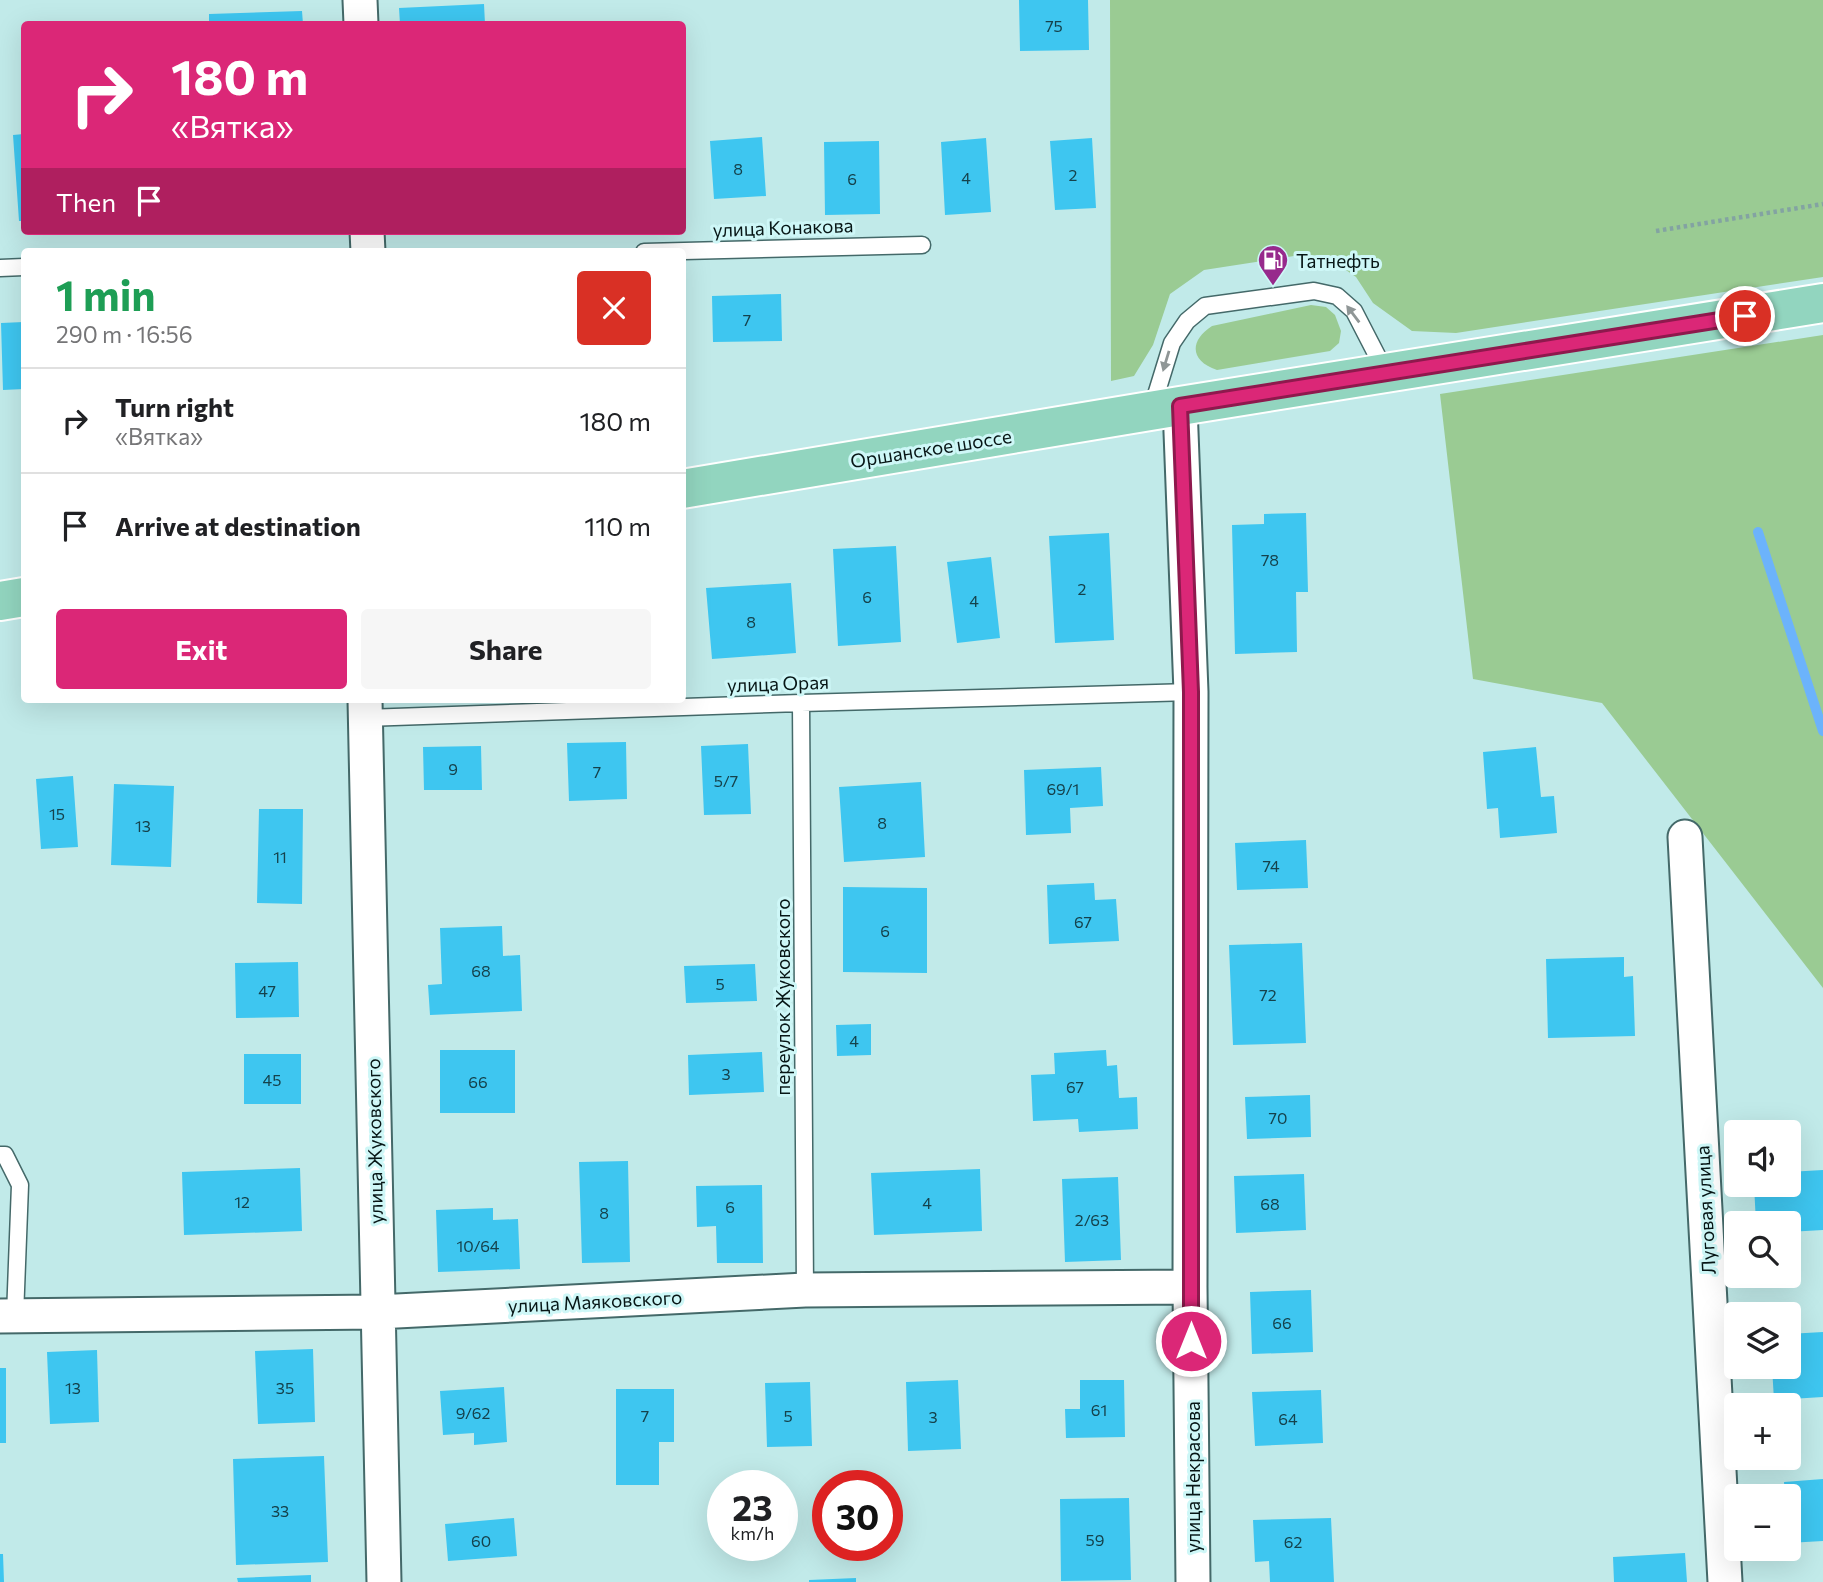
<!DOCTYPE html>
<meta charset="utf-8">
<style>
:root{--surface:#fff;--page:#f6f6f6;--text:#202124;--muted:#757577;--line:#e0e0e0;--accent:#db2777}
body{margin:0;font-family:Commissioner,sans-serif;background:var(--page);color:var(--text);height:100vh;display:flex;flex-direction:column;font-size:26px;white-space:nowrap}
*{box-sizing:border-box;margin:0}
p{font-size:23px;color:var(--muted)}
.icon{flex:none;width:38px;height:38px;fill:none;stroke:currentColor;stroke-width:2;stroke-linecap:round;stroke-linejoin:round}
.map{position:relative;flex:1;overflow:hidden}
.drawer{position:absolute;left:21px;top:248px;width:665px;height:455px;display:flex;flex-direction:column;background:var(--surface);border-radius:7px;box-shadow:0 7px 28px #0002}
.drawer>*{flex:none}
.hud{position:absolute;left:21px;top:21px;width:665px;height:214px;border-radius:7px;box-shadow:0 7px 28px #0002;background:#db2777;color:#fff;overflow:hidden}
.controls{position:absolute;left:1724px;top:1120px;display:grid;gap:14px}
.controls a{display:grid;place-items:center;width:77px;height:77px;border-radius:7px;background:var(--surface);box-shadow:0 7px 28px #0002;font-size:35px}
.speed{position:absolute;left:707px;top:1470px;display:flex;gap:14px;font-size:35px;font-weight:700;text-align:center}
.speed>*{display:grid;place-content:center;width:91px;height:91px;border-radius:50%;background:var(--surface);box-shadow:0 7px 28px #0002;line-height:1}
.speed small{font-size:18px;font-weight:400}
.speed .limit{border:10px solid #d22;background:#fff;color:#111}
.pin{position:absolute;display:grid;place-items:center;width:60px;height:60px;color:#fff;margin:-30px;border:4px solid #fff;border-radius:50%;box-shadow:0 2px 7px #0007}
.me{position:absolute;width:77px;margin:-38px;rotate:0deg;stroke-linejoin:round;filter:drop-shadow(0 0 5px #0008)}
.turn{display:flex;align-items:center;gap:24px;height:147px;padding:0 35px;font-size:32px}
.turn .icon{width:91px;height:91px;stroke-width:2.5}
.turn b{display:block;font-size:49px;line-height:60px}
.then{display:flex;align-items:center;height:66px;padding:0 35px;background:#0003;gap:14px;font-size:26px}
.round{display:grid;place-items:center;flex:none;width:74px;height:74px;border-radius:7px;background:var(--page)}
.summary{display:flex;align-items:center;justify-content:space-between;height:119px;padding:0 35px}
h1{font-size:42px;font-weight:700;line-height:52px;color:#1e9e55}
.button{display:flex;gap:14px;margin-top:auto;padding:14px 35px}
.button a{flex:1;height:80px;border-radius:7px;background:var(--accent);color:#fff;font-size:28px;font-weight:700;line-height:80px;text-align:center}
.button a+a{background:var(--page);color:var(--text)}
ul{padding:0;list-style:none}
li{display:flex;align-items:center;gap:21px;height:105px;padding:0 35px;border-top:2px solid var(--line)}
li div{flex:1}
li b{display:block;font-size:26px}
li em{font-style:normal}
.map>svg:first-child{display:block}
.green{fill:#9acb93}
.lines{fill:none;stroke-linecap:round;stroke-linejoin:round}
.stream{stroke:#6cb3fb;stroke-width:10}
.building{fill:#3ec6f0}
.lane-casing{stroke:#446969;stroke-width:19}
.street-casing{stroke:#446969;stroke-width:37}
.primary-casing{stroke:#fff;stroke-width:42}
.path{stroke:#83a3a2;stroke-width:4.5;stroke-dasharray:3.5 3.5;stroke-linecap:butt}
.lane{stroke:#fff;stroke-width:16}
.street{stroke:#fff;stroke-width:33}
.primary{stroke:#92d5bf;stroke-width:38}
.oneway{fill:#8f9696}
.route-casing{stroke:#8e194d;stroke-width:18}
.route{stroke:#db2777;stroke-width:12}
.labels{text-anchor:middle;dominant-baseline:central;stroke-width:6;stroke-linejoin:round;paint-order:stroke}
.number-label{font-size:16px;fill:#15424c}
.street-label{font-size:19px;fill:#071616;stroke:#cef7f7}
.poi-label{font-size:19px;fill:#071616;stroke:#cef7f7;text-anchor:start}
</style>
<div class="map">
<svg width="1823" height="1582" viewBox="0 0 1823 1582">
<rect width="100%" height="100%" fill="#c1eae9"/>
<path class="green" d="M1110,0H1823V277L1456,333L1412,331L1373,303L1356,277L1333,261L1294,256L1204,270L1170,294L1153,345L1134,376L1111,381Z
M1311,305L1326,307L1335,315L1341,331L1339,343L1330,351L1217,370C1190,361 1189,341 1212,326Z
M1823,335V988L1602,703L1473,679L1440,394Z"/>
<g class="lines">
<path class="stream" d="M1758,532L1823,731"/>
</g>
<path class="building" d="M1019,0H1088L1089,50L1020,51Z
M484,4L485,24H400L399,8Z
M302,11L303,24H209V14Z
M24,134V221H19L13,135Z
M762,137L766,196L714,199L710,141Z
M986,138L991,212L945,215L941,142Z
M1092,138L1096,208L1055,210L1050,141Z
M879,141L880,214L825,215L824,142Z
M781,294L782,341L713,342L712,296Z
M24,322V389L3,390L1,323Z
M1306,513L1308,592H1296L1297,652L1235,654L1232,525L1264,524V514Z
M1109,533L1114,640L1055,643L1049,536Z
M896,546L901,642L838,646L833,549Z
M991,557L1000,638L957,643L947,562Z
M791,583L796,653L712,659L706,588Z
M626,742L627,799L569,801L567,743Z
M748,744L751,814L704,815L701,746Z
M481,746L482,790H424L423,747Z
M1536,747L1541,797L1554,796L1557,833L1500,838L1498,808L1487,809L1483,752Z
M1101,767L1103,806L1070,808L1071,833L1026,835L1024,770Z
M73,776L78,847L41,849L36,779Z
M921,782L925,857L844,862L839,787Z
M114,784L174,786L171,867L111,865Z
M259,809H303L302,904L257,903Z
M1306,840L1308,888L1237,890L1235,843Z
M1094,883L1095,900L1116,899L1119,941L1049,944L1047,885Z
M843,887L927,888V973L843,972Z
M502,926L503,956L520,955L522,1011L430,1015L428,985L442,984L440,928Z
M1302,943L1306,1043L1233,1045L1229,945Z
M1624,957V977L1633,976L1635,1036L1548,1038L1546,959Z
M298,962L299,1017L236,1018L235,963Z
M755,964L757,1001L686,1003L684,966Z
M871,1024V1055L837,1056L836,1025Z
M440,1050H515V1113H440Z
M1106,1050L1107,1066L1117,1065L1119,1098L1137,1097L1138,1129L1079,1132L1078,1119L1033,1121L1031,1075L1055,1074L1054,1053Z
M762,1052L764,1092L689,1095L688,1055Z
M244,1054H301V1104H244Z
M1310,1095L1311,1137L1247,1139L1245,1097Z
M628,1161L630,1262L582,1263L579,1162Z
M300,1168L302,1231L184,1235L182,1172Z
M980,1169L982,1231L874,1235L871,1173Z
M1823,1170V1230L1788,1232V1223H1756L1754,1185H1788V1172Z
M1304,1174L1306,1230L1236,1233L1234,1176Z
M1118,1177L1121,1260L1065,1262L1062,1179Z
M762,1185L763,1263H717L716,1226L697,1227L696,1186Z
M493,1208V1220L518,1219L520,1269L438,1272L436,1210Z
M1311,1290L1313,1352L1252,1354L1250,1292Z
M1823,1332V1397L1774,1400L1772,1367H1788V1334Z
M313,1349L315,1422L258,1424L255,1351Z
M97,1350L99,1422L50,1424L47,1352Z
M0,1368H6V1443H0Z
M958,1380L961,1449L908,1451L906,1382Z
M1080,1380H1124L1125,1437L1066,1438L1065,1409H1080Z
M810,1382L812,1446L767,1447L765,1383Z
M504,1387L507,1442L474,1445V1433L443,1435L440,1391Z
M616,1389H674V1442H659V1485H616Z
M1321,1390L1323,1443L1255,1446L1252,1392Z
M324,1456L328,1562L236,1565L233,1459Z
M1823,1479V1541L1788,1543V1496H1785L1784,1482Z
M1129,1498L1131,1580L1061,1581L1060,1499Z
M514,1518L517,1556L448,1561L445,1524Z
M1331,1518L1334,1582H1270L1269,1561L1255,1562L1253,1520Z
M1685,1553L1687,1582H1614L1613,1557Z
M0,1554H3L4,1582H0Z
M311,1575V1582H238L237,1578Z
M856,1578V1582H809V1580Z"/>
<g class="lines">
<g class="lane-casing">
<path id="lane" d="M644,252L922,245
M0,268L24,267
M1151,411L1172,343L1187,321L1205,306L1314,291L1337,296L1354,311L1386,373
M801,703L805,1290
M365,718L801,703L1191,692
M0,1155H5L20,1185L15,1316"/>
</g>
<g class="street-casing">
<path id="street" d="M360,0L361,24
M367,231L368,252
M1180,406L1191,692L1190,1287L1193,1582
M365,700L384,1582
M1685,837L1725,1582
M0,1316L377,1312L805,1290L1190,1287"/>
</g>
<g class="primary-casing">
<path id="primary" d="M682,489L1180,406L1823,303
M0,601L24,597"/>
</g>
<path class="path" d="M1656,231L1823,204"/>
<use href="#lane" class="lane"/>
<use href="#street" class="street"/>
<use href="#primary" class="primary"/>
</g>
<defs><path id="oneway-solid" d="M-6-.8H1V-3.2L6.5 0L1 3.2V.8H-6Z" transform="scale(1.75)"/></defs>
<g class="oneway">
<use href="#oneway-solid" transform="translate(1353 314) rotate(-127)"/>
<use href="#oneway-solid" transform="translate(1166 361) rotate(107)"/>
</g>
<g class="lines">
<g class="route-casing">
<path id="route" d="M1191,1341V692L1180,406L1745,316"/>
</g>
<use href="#route" class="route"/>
</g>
<defs>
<g id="fuel-pin" transform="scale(1.575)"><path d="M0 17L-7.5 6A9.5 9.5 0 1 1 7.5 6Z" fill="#972a8c" stroke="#cef7f7"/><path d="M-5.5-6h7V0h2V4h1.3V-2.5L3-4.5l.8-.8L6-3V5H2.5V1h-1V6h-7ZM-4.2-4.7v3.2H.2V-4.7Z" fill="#fff"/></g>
</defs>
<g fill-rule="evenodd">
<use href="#fuel-pin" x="1273" y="260"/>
</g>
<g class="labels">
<g class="number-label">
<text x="1054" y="25">75</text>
<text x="738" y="168">8</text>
<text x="1073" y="174">2</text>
<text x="966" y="177">4</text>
<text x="852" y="178">6</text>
<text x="747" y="319">7</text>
<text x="1270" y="559">78</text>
<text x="1082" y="588">2</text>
<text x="867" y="596">6</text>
<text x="974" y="600">4</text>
<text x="751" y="621">8</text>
<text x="453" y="768">9</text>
<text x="597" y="771">7</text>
<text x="726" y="780">5/7</text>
<text x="1063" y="788">69/1</text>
<text x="57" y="813">15</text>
<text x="882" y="822">8</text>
<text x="143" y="825">13</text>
<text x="280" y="856">11</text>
<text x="1271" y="865">74</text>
<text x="1083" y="921">67</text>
<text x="885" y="930">6</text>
<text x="481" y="970">68</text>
<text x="720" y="983">5</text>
<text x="267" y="990">47</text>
<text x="1268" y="994">72</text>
<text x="854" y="1040">4</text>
<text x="726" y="1073">3</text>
<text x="272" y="1079">45</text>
<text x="478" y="1081">66</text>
<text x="1075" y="1086">67</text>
<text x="1278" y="1117">70</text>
<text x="242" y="1201">12</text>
<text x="927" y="1202">4</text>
<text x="1270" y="1203">68</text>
<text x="730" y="1206">6</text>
<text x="604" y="1212">8</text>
<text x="1092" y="1219">2/63</text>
<text x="478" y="1245">10/64</text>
<text x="1282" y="1322">66</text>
<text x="73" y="1387">13</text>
<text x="285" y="1387">35</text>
<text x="1099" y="1409">61</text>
<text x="473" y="1412">9/62</text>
<text x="645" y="1415">7</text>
<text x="788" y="1415">5</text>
<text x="933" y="1416">3</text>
<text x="1288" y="1418">64</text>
<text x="280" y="1510">33</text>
<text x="1095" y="1539">59</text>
<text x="481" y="1540">60</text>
<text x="1293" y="1541">62</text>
</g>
<g class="street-label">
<text transform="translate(783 227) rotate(-2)">улица Конакова</text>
<text transform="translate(931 448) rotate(-9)">Оршанское шоссе</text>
<text transform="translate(778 683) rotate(-2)">улица Орая</text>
<text transform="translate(782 997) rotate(-90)">переулок Жуковского</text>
<text transform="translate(374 1141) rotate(-91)">улица Жуковского</text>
<text transform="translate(1705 1210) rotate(-93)">Луговая улица</text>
<text transform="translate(595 1301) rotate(-3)">улица Маяковского</text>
<text transform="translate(1192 1477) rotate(-90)">улица Некрасова</text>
</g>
<g class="poi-label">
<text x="1296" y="260">Татнефть</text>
</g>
</g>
</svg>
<div class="controls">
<a><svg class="icon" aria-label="sound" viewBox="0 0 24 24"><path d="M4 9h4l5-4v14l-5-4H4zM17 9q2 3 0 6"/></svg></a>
<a><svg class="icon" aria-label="search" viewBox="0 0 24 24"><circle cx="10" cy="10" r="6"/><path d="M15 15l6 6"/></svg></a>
<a><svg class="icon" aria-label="layers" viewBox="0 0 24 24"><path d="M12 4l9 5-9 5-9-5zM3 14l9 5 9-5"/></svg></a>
<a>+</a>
<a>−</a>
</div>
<div class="speed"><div>23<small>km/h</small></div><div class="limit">30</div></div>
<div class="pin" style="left:1745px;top:316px;background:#d93025"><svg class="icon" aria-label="arrive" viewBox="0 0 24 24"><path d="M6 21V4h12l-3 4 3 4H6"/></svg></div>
<svg class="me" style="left:1191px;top:1341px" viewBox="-20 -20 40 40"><circle r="17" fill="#db2777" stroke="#fff" stroke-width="3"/><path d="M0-11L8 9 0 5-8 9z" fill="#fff"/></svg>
<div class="hud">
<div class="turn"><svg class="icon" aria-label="right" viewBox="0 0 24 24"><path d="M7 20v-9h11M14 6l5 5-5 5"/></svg><div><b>180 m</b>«Вятка»</div></div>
<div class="then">Then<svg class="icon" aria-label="arrive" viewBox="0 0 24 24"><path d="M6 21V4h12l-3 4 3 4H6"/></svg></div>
</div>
<section class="drawer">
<div class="summary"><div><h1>1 min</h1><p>290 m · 16:56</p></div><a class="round" style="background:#d93025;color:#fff"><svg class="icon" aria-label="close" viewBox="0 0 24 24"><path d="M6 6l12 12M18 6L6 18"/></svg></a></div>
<ul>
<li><svg class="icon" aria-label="right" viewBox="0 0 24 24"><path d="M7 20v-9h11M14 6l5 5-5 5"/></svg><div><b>Turn right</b><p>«Вятка»</p></div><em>180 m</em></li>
<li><svg class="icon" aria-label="arrive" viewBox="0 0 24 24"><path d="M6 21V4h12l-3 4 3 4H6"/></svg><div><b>Arrive at destination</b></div><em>110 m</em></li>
</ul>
<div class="button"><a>Exit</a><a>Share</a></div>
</section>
</div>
